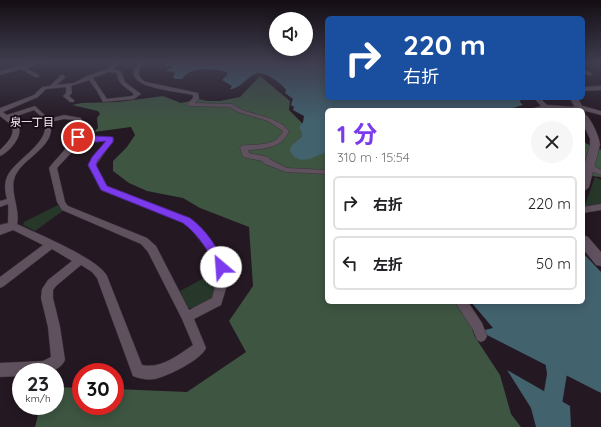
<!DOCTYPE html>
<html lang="ja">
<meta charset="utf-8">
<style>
:root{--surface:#fff;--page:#f6f6f6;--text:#202124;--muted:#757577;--line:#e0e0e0;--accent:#7c3aed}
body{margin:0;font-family:Quicksand,"Noto Sans JP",sans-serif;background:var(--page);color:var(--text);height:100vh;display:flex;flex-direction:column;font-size:15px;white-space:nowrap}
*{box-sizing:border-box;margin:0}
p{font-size:13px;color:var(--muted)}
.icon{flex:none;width:22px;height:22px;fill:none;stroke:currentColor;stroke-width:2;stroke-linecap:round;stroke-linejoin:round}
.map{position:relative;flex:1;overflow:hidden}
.sheet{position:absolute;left:325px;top:108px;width:260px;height:196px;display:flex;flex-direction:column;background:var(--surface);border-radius:6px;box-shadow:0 2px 10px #0003}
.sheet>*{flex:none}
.top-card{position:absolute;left:325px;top:16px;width:260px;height:84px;border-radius:6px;box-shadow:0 2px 10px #0003;background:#1a4fa0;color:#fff;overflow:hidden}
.fabs{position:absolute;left:269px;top:12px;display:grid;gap:8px}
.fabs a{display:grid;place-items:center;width:44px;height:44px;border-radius:50%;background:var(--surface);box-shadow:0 2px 10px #0003;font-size:20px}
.speed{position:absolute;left:12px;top:363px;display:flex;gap:8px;font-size:20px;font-weight:700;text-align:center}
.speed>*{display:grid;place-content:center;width:52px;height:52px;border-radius:50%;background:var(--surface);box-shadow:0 2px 10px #0003;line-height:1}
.speed small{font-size:10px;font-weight:400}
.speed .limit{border:6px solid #d22;background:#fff;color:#111}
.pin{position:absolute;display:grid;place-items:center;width:34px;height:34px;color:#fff;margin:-17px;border:2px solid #fff;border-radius:50%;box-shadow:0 1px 4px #0007}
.me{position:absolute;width:44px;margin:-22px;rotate:333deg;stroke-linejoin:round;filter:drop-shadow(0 0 3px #0008)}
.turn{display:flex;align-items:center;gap:14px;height:84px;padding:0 12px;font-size:18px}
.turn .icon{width:52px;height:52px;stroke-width:2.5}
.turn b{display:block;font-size:28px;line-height:34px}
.round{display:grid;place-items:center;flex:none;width:42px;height:42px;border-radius:21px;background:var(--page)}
.summary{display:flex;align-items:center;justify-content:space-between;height:68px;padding:0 12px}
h1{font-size:24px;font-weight:700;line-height:30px;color:var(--accent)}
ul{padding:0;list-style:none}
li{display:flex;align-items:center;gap:12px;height:54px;margin:0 8px 6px;padding:0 4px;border:2px solid var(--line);border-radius:6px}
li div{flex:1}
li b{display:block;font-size:15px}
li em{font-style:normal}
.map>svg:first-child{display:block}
.green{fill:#27372a}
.forest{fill:#3e5542}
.water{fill:#42626e}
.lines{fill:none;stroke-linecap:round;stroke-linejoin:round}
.river{fill:#42626e;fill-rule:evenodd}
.street-casing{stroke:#3c333b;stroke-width:1}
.secondary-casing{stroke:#3c333b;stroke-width:1}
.street{fill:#5f515d;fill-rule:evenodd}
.secondary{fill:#5f515d;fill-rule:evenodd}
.route{fill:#7c3aed;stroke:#51269a}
.labels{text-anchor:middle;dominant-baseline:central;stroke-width:4;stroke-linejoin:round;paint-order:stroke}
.far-neighbourhood-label{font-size:11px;fill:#faf1f9;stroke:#1a0f19}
</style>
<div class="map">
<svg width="601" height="427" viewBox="0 0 601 427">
<rect width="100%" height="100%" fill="#241822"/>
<path class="green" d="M595,177L601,180V205L588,207L585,205Z
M58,205L64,210L35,231L23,225L24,222Z
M217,271C216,278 217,287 214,294C211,302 196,309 188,308L180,291Z"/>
<path class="forest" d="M260,76L290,101L289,110L307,128L327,145V302H462L475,337L500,375L511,414L521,427H35L38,415L45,406H55V391L58,387L81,388V406H115V389L187,392L246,352L229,321L253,286L249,227L200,208L183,198L147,191L129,183L113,171V161L127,147L135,135L131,127L94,132L98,128L97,118L100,114L98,111L72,105L82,103L118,102L163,96L181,103L199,99L207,101H220L240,97Z
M583,142L601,150V177L583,175Z"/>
<path class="water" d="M174,62H327V98H521L520,102L523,105L506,110L482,109L478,110H327V152C314,156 300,168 290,151L291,146L302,137V132L299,127L303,122L304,116L293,110L294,107L291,105L293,99L285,93L286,90C282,84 276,81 271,77C251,65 248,85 232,89H230L232,86L222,80L227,75V72C214,68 190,66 182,79H175L173,77L175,74L174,72L165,71L173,67L162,65Z
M583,253L601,272V393L485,334V330L493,328L471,302H583Z
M507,370L570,406L571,427H536L531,408Z"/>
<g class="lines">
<path class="river" d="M553,344L560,346L567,374L562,404L565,427H543L542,404L547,374L544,353L546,346Z"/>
<g class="street-casing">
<path id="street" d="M35,62L41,63L26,68L39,75V77H35L21,69L0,75V71Z
M114,62H119L113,69L121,71L125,82L141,94L134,99L103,102L97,91L89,80L71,86L72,93L69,96L74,100V102H70L63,96L66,93V87L46,89L38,97L3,112L7,115L35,106L49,119L64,115L81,118L83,127L81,135C88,137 112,137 114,139L96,165L107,186L190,219L202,229L219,252L227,272V285L221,305L194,319L206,348C201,360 168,376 155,379C148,380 140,379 133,376L97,278L92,272L81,265L56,286L53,290V298L60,327L65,360C58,376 35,372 21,372V376L0,377V363L43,361L51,357L48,327L41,298L42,289L48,280L72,261L52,249L4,286L0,288V277L43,245L9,228C7,223 9,212 8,204L0,207V201L7,199C5,192 4,184 7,177C14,159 55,141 43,119C41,116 37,113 34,110L11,118C14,121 18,124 19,128C22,138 8,153 0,156V150C6,144 18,133 10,124C7,121 3,119 0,116V108L34,95L42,87L50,86L59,77L60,75H64L65,78L56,85L74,83L87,76L107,69ZM109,72L117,73C117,84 127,88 134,94L132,96L107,99L93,78ZM64,119L76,120C77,142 61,152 49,168L57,202L62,210L141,244L148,252L182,319L193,345C178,355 161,369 142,365L107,276C99,259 36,233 17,224C21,207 6,187 18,171C28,156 57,144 50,122ZM80,139L96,142L106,141L88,165L101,190L184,223L190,228L207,249L214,263L217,280L212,298L189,310L156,246L147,238L68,206L65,202L57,168L71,153Z
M140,62H145C137,69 136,76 146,82L198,93L199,99L195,103L232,104L242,110L272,119L283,125L289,131C282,148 265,149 248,150L249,153L268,157L271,160L287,168L327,170V174L286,172L265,164L262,161L243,157L240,148L241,146C256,143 275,148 283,131L268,121L238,112L229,107L188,106L187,104L193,98V95C181,91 112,88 140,62Z
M583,62H594L583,64Z
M583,69L592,73L593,74L590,76L583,73Z
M601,86V90L583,91V87Z
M534,98H540L547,105L576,107L579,105L601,111V115L582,110L545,109L527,110L541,106Z
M586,165H592L601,170V175L586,169L585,167Z
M601,204V210L583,213V207Z
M455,302H468L482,323L487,336L485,340L481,342L477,340L473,330Z"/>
</g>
<g class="secondary-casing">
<path id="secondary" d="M570,98H578L584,110L583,112V110H576Z
M583,113C590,115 600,138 600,145L589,187L587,189L583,191V169L590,145V139L583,124Z
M12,222L16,223L18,226L16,229L0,235V225Z
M583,235L588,237L601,252V266L596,265L583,249Z"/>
</g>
<use href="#street" class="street"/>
<use href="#secondary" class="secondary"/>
</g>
<linearGradient id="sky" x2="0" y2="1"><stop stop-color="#140d13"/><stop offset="0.51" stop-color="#3f3d4f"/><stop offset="1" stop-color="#3f3d4f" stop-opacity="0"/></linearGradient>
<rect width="601" height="122" fill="url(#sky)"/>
<path class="route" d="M78,135L113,137V142L98,160L96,165L107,186L190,218C207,230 217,248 227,267L225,270L221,271L218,270C209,252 199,235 183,223L101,190L88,165L92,157L106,141L96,142L75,139V136Z"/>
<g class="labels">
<g class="far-neighbourhood-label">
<text x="32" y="122">泉一丁目</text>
</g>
</g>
</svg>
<div class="fabs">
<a><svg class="icon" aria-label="sound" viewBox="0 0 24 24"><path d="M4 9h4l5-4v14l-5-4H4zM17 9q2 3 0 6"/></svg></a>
</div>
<div class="speed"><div>23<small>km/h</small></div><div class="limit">30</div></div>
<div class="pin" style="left:78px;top:137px;background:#d93025"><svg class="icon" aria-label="arrive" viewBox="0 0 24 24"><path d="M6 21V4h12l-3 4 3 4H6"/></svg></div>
<svg class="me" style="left:221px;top:267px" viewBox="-20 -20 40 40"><circle r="19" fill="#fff"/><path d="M0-13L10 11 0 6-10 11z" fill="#7c3aed"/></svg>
<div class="top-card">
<div class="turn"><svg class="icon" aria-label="right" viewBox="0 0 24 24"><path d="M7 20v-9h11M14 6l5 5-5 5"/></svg><div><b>220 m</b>右折</div></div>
</div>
<section class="sheet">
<div class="summary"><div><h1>1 分</h1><p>310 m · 15:54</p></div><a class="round"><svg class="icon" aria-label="close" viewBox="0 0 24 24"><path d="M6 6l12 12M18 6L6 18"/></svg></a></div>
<ul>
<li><svg class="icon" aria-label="right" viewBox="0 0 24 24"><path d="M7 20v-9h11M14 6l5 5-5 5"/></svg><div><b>右折</b></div><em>220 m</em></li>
<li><svg class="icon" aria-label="left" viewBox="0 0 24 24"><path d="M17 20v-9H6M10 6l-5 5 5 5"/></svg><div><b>左折</b></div><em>50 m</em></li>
</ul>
</section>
</div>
